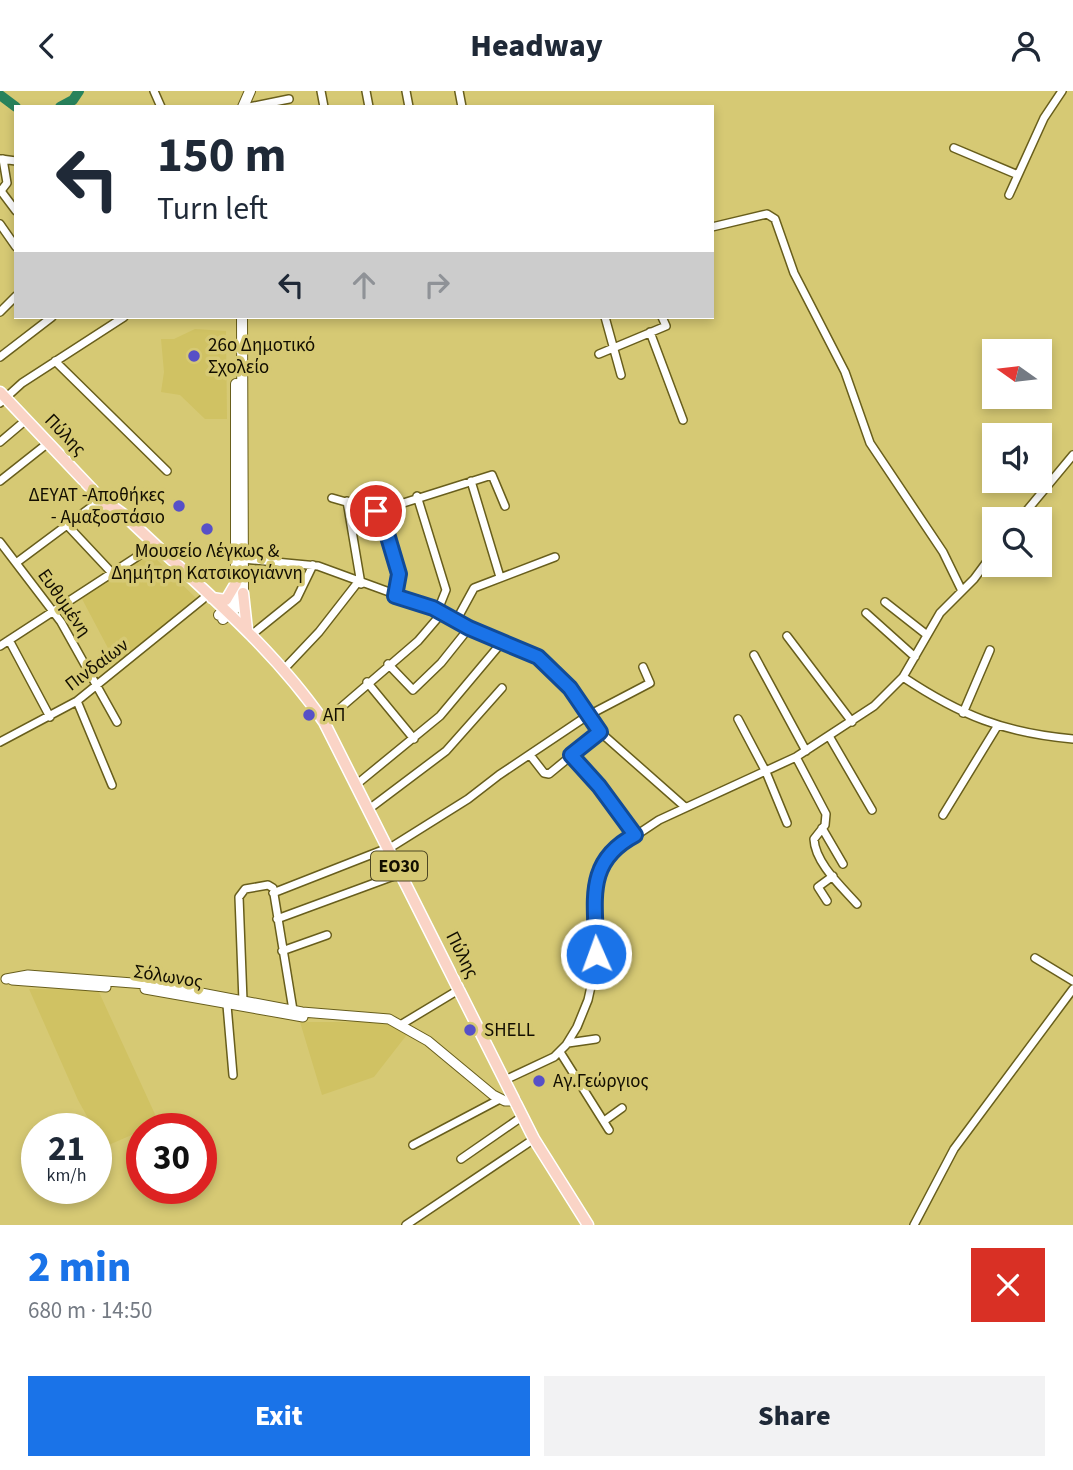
<!DOCTYPE html>
<meta charset="utf-8">
<style>
:root{--surface:#fff;--page:#f2f2f3;--text:#1f2937;--muted:#747a83;--accent:#1a73e8}
body{margin:0;font-family:"Source Sans 3",sans-serif;background:var(--page);color:var(--text);height:100vh;display:flex;flex-direction:column;font-size:26px;white-space:nowrap}
*{box-sizing:border-box;margin:0}
p{font-size:23px;color:var(--muted)}
.icon{flex:none;width:38px;height:38px;fill:none;stroke:currentColor;stroke-width:2;stroke-linecap:round;stroke-linejoin:round}
.map{position:relative;height:1134px;overflow:hidden}
.panel{display:flex;flex-direction:column;background:var(--surface);flex:1}
.panel>*{flex:none}
.hud{position:absolute;left:14px;top:14px;width:700px;height:214px;border-radius:0px;box-shadow:0 4px 10px #0003;background:#fff;color:var(--text);overflow:hidden}
.needle{width:46px;rotate:284deg}
.buttons{position:absolute;left:982px;top:248px;display:grid;gap:14px}
.buttons a{display:grid;place-items:center;width:70px;height:70px;border-radius:0px;background:var(--surface);box-shadow:0 4px 10px #0003;font-size:35px}
.speed{position:absolute;left:21px;top:1022px;display:flex;gap:14px;font-size:35px;font-weight:700;text-align:center}
.speed>*{display:grid;place-content:center;width:91px;height:91px;border-radius:50%;background:var(--surface);box-shadow:0 4px 10px #0003;line-height:1}
.speed small{font-size:18px;font-weight:400}
.speed .limit{border:10px solid #d22;background:#fff;color:#111}
.pin{position:absolute;display:grid;place-items:center;width:60px;height:60px;color:#fff;margin:-30px;border:4px solid #fff;border-radius:50%;box-shadow:0 2px 7px #0007}
.me{position:absolute;width:77px;margin:-38px;rotate:358deg;stroke-linejoin:round;filter:drop-shadow(0 0 5px #0008)}
.turn{display:flex;align-items:center;gap:24px;height:147px;padding:0 28px;font-size:32px}
.turn .icon{width:91px;height:91px;stroke-width:2.5}
.turn b{display:block;font-size:49px;line-height:60px}
.lanes{display:flex;align-items:center;height:66px;padding:0 28px;background:#0003;justify-content:center;gap:35px;direction:ltr}
.lanes .off{opacity:.35}
.round{display:grid;place-items:center;flex:none;width:74px;height:74px;border-radius:0px;background:var(--page)}
.summary{display:flex;align-items:center;justify-content:space-between;height:119px;padding:0 28px}
h1{font-size:42px;font-weight:800;line-height:52px;color:var(--accent)}
.button{display:flex;gap:14px;margin-top:auto;padding:14px 28px}
.button a{flex:1;height:80px;border-radius:0px;background:var(--accent);color:#fff;font-size:28px;font-weight:800;line-height:80px;text-align:center}
.button a+a{background:var(--page);color:var(--text)}
header{display:flex;justify-content:space-between;align-items:center;height:91px;padding:0 28px;background:var(--surface);font-size:32px;font-weight:800}
.map>svg:first-child{display:block}
.built{fill:#d0c263}
.lines{fill:none;stroke-linecap:round;stroke-linejoin:round}
.river{stroke:#28825b;stroke-width:10}
.minor-casing{stroke:#685e1c;stroke-width:10}
.tertiary-casing{stroke:#685e1c;stroke-width:11}
.secondary-casing{stroke:#685e1c;stroke-width:12}
.primary-casing{stroke:#fff;stroke-width:13}
.minor{stroke:#fff;stroke-width:7}
.tertiary{stroke:#fff;stroke-width:9}
.secondary{stroke:#fff;stroke-width:10}
.primary{stroke:#fad4c6;stroke-width:10}
.route-casing{stroke:#114b97;stroke-width:18}
.route{stroke:#1a73e8;stroke-width:12}
.poi-dot{fill:#5750c7;stroke:#d6c974;stroke-width:2.5}
.labels{text-anchor:middle;dominant-baseline:central;stroke-width:7;stroke-linejoin:round;paint-order:stroke}
.shield{fill:#d6c974;stroke:#4d4623;stroke-width:2}
.shield-label{font-size:18px;font-weight:bold;fill:#120e00}
.poi-label{font-size:19px;fill:#120e00;stroke:#d6c974;text-anchor:start}
.street-label{font-size:19px;fill:#120e00;stroke:#d6c974}
</style>
<header><svg class="icon" aria-label="back" viewBox="0 0 24 24"><path d="M15 5l-7 7 7 7"/></svg>Headway<svg class="icon" aria-label="person" viewBox="0 0 24 24"><circle cx="12" cy="8" r="4"/><path d="M4 21q1-7 8-7t8 7"/></svg></header>
<div class="map">
<svg width="1073" height="1134" viewBox="0 0 1073 1134">
<rect width="100%" height="100%" fill="#d6c974"/>
<path class="built" d="M195,238L226,240L227,328H205L180,304L161,301L164,281L161,248H174Z
M149,461L198,509L118,576L81,506Z
M29,898L98,899L159,1032L104,1056L78,1009Z
M300,931H384L409,941L374,986L322,1004Z"/>
<g class="lines">
<path class="river" d="M0,4L16,16
M60,16L73,9L79,0"/>
<g class="minor-casing">
<path id="minor" d="M154,0L161,16
M321,0L324,16
M366,0L369,16
M406,0L409,16
M459,0L462,16
M249,16L289,8
M954,57L1018,84
M1,68L16,70
M1,100L16,120
M0,101L7,92L3,68
M1009,104L1044,27L1062,0
M0,133L16,156
M712,136L767,123L775,128L794,182L845,281L870,352L943,461L962,500
M0,221L16,205
M605,226L621,284
M650,241L683,329
M599,263L666,235L662,226
M0,266L52,226
M55,270L167,380
M0,312L22,292L124,226
M0,351L26,329
M0,390L48,352
M471,390L500,486
M417,405L446,499L438,519
M332,407L378,420L492,384L505,415
M347,410L361,493
M380,420L399,483L395,505
M1019,429L1073,364
M67,434L112,482
M0,451L61,531L117,631
M242,468L318,475L433,517L469,537L535,564L567,593L600,641L685,716
M16,472L102,408
M885,511L927,544
M866,522L915,566
M456,530L474,497L555,466
M250,545L297,507L313,474
M787,545L852,631
M9,549L50,626
M0,555L155,454
M754,564L806,660
M388,573L413,599L441,572L469,537
M283,579L319,541L358,491
M903,586C960,624 1004,642 1073,648
M367,591L414,648
M77,610L112,694
M963,622L990,559
M738,628L766,681L787,732
M324,631L418,550L442,522
M829,645L872,719
M0,651L77,610L203,508
M530,664L544,682L549,683L600,641
M571,664L599,695L635,744
M796,666L826,723L825,734L814,748C815,772 842,796 857,813
M357,693L440,625L503,550
M369,718L446,660L502,597
M943,724L998,634
M822,737L843,773
M273,802L393,755L468,708L499,684L587,625L650,592L643,576
M827,810L818,796L833,785
M277,828L402,782
M282,860L327,844
M1035,867L1073,890
M243,910L239,806L245,798L268,794L273,797L293,919
M227,914L233,984
M402,933L460,898
M568,952L596,948
M560,961L609,1039
M505,989L554,966L566,954L577,936L588,909L596,873V793L601,774L611,761L659,729L796,666L874,615L903,586L940,522L974,488L994,461
M604,1030L622,1017
M413,1054L500,1008
M461,1068L523,1025
M406,1134L534,1048
M914,1134L954,1058L1073,898"/>
</g>
<g class="tertiary-casing">
<path id="tertiary" d="M6,888L28,884L159,894L302,921L389,928L428,950L493,1004L505,1010H516
M12,889L106,896
M145,898L303,926"/>
</g>
<g class="secondary-casing">
<path id="secondary" d="M243,16L250,0
M219,524L231,512L236,501V293
M223,528L238,515L243,502L242,226"/>
</g>
<g class="primary-casing">
<path id="primary" d="M0,301L107,414
M105,410L123,423C192,490 270,552 324,631L534,1048L588,1134
M243,502L247,539
M212,507L226,509L236,492"/>
</g>
<use href="#minor" class="minor"/>
<use href="#tertiary" class="tertiary"/>
<use href="#secondary" class="secondary"/>
<use href="#primary" class="primary"/>
</g>
<g class="lines">
<g class="route-casing">
<path id="route" d="M376,420L380,419L399,483L395,505L433,517L469,537L538,566L570,597L600,641L571,664L599,695L635,744C582,772 597,814 596,863"/>
</g>
<use href="#route" class="route"/>
</g>
<g class="poi-dot">
<circle cx="194" cy="265" r="7"/>
<circle cx="179" cy="415" r="7"/>
<circle cx="207" cy="438" r="7"/>
<circle cx="309" cy="624" r="7"/>
<circle cx="470" cy="939" r="7"/>
<circle cx="539" cy="990" r="7"/>
</g>
<g class="labels">
<rect class="shield" x="371" y="760.5" width="56" height="29" rx="5"/>
<g class="shield-label">
<text x="399" y="775">ΕΟ30</text>
</g>
<g class="poi-label">
<text x="208" y="254">26ο Δημοτικό<tspan x="208" dy="22">Σχολείο</tspan></text>
<text x="165" y="404" text-anchor="end">ΔΕΥΑΤ -Αποθήκες<tspan x="165" dy="22">- Αμαξοστάσιο</tspan></text>
<text x="207" y="460" text-anchor="middle">Μουσείο Λέγκως &amp;<tspan x="207" dy="22">Δημήτρη Κατσικογιάννη</tspan></text>
<text x="323" y="624">ΑΠ</text>
<text x="484" y="939">SHELL</text>
<text x="553" y="990">Αγ.Γεώργιος</text>
</g>
<g class="street-label">
<text transform="translate(65 344) rotate(46)">Πύλης</text>
<text transform="translate(64 512) rotate(55)">Ευθυμένη</text>
<text transform="translate(97 574) rotate(-37)">Πινδαίων</text>
<text transform="translate(462 864) rotate(63)">Πύλης</text>
<text transform="translate(168 886) rotate(9)">Σόλωνος</text>
</g>
</g>
</svg>
<div class="buttons">
<a><svg class="needle" viewBox="-14 -14 28 28"><path d="M0-13l5 13h-10z" fill="#e53935"/><path d="M0 13l5-13h-10z" fill="#747a83"/></svg></a>
<a><svg class="icon" aria-label="sound" viewBox="0 0 24 24"><path d="M4 9h4l5-4v14l-5-4H4zM17 9q2 3 0 6"/></svg></a>
<a><svg class="icon" aria-label="search" viewBox="0 0 24 24"><circle cx="10" cy="10" r="6"/><path d="M15 15l6 6"/></svg></a>
</div>
<div class="speed"><div>21<small>km/h</small></div><div class="limit">30</div></div>
<div class="pin" style="left:376px;top:420px;background:#d93025"><svg class="icon" aria-label="arrive" viewBox="0 0 24 24"><path d="M6 21V4h12l-3 4 3 4H6"/></svg></div>
<svg class="me" style="left:596px;top:863px" viewBox="-20 -20 40 40"><circle r="17" fill="#1a73e8" stroke="#fff" stroke-width="3"/><path d="M0-11L8 9 0 5-8 9z" fill="#fff"/></svg>
<div class="hud">
<div class="turn"><svg class="icon" aria-label="left" viewBox="0 0 24 24"><path d="M17 20v-9H6M10 6l-5 5 5 5"/></svg><div><b>150 m</b>Turn left</div></div>
<div class="lanes"><svg class="icon" aria-label="left" viewBox="0 0 24 24"><path d="M17 20v-9H6M10 6l-5 5 5 5"/></svg><svg class="icon off" aria-label="ahead" viewBox="0 0 24 24"><path d="M12 20V5M6 11l6-6 6 6"/></svg><svg class="icon off" aria-label="right" viewBox="0 0 24 24"><path d="M7 20v-9h11M14 6l5 5-5 5"/></svg></div>
</div>
</div>
<section class="panel">
<div class="summary"><div><h1>2 min</h1><p>680 m · 14:50</p></div><a class="round" style="background:#d93025;color:#fff"><svg class="icon" aria-label="close" viewBox="0 0 24 24"><path d="M6 6l12 12M18 6L6 18"/></svg></a></div>
<div class="button"><a>Exit</a><a>Share</a></div>
</section>
